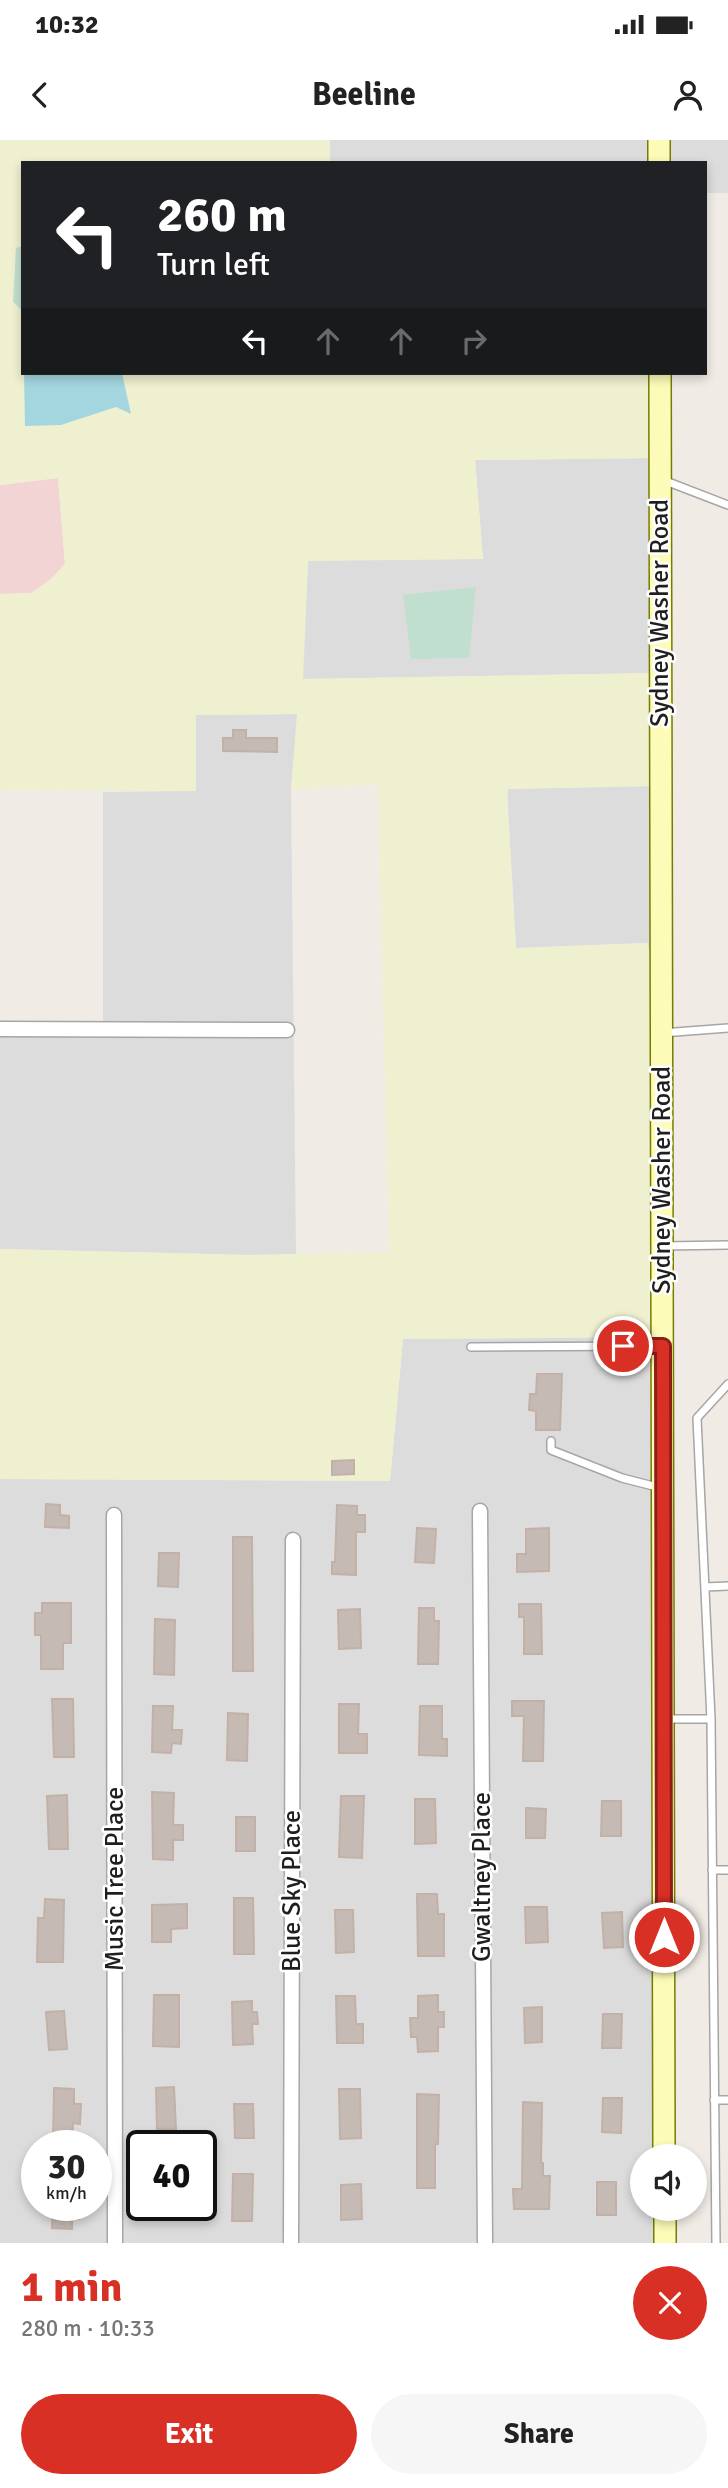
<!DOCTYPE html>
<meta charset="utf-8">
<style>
:root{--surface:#fff;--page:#f6f6f6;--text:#222;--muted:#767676;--accent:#d93025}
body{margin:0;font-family:Signika,sans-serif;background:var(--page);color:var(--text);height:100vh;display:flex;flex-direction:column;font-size:26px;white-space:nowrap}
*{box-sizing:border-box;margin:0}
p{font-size:23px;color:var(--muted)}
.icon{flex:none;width:38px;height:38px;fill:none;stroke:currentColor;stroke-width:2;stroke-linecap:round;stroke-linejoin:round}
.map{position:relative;height:2103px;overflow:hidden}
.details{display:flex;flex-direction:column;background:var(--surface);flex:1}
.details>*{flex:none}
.hud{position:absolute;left:21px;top:21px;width:686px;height:214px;border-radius:0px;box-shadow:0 4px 10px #0003;background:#202124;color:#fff;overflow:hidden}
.controls{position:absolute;left:630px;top:2004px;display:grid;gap:14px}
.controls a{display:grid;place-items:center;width:77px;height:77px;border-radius:50%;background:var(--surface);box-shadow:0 4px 10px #0003;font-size:35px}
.speed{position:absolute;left:21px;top:1990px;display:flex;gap:14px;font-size:35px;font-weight:700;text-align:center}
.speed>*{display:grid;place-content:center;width:91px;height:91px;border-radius:50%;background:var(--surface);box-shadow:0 4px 10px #0003;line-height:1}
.speed small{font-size:18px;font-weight:400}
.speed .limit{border:4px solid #111;border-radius:10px;background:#fff;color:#111}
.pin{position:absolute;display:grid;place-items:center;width:60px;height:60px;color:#fff;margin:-30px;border:4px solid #fff;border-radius:50%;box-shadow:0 2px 7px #0007}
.me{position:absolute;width:77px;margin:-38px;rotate:0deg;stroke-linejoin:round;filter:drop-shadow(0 0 5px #0008)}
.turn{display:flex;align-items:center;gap:24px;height:147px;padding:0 21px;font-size:32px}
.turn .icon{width:91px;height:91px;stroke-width:2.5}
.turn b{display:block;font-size:49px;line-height:60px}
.lanes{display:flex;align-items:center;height:66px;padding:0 21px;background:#0003;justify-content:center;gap:35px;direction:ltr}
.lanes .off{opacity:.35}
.round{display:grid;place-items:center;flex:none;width:74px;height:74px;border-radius:37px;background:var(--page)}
.summary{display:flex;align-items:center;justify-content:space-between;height:119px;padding:0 21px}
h1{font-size:42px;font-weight:700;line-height:52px;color:var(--accent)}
.action{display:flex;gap:14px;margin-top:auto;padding:14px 21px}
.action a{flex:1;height:80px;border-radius:42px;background:var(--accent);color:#fff;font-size:28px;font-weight:700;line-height:80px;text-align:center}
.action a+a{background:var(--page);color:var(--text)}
.status{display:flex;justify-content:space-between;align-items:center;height:49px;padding:0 35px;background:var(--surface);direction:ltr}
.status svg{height:19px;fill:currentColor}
header{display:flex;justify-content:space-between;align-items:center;height:91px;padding:0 21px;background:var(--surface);font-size:32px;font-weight:700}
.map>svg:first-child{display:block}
.residential{fill:#dddcdc;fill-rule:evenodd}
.commercial{fill:#f2d4d5}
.farmland{fill:#eff0d0}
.wetland{fill:#c1dfcf}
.water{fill:#a4d6df}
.building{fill:#c5bbb4;stroke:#c3b1a7;stroke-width:2}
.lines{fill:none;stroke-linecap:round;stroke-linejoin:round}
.lane-casing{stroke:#a6a6a6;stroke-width:10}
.street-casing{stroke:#a6a6a6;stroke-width:17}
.secondary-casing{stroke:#767c01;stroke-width:24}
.lane{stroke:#fff;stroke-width:7}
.street{stroke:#fff;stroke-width:14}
.secondary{stroke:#fcfbb8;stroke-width:21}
.route-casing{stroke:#8d1f18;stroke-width:18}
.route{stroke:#d93025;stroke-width:12}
.labels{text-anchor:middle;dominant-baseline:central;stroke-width:5;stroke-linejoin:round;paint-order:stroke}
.street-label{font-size:26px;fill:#1f1f1f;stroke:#fff}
</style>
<div class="status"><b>10:32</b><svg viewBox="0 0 49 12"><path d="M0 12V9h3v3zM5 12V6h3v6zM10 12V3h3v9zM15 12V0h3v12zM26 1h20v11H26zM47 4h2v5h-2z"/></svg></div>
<header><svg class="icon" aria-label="back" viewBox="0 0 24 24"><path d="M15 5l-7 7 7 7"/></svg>Beeline<svg class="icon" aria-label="person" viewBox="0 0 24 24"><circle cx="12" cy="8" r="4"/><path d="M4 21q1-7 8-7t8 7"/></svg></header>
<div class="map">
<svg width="728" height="2103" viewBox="0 0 728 2103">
<rect width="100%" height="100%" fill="#f0ece5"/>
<path class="residential" d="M330,0H651V23H330Z
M667,0H728V53H705V23H667Z
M652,318L653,533L302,539L308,420L483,419L475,320Z
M298,571L291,650L296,1114L249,1115L0,1109V885L103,884V652L196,651V575L297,574Z
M653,646L654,847L647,803L516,808L507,649Z
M654,1197L657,2016H642V2068L657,2069V2103H0V1339L390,1341L403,1199ZM37,2006H96V2065H37ZM142,2006H201V2065H142Z"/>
<path class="commercial" d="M58,338L65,424L50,440L31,453L0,454V344L1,345Z"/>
<path class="farmland" d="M0,0H330V23H23V106L16,109L13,162L23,171L25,286L61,285L116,267L131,273L122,233H652V318L475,320L483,419L308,421L303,539L653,533V646L508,649L507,659L516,808L648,803L654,848V1197L403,1199L390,1341L0,1339V1109L249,1115L389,1112L378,644L291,650L297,574L196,575V651L0,650V454L31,453L50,440L65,424L58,338L0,345Z"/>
<path class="wetland" d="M23,106V171L13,162L16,108Z
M476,447L469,518L411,519L403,455Z"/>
<path class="water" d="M24,233H122L131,274L116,267L61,285L25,286Z"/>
<path class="building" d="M233,590H246V598H277V612L223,611V598H233Z
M537,1234H562L560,1290H536V1271L529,1270L530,1254H536Z
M354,1320V1334L332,1335V1321Z
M46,1364L60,1365V1375L69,1376V1388L45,1387Z
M337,1365L357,1366V1375H365V1392H356V1435L332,1434V1422H335Z
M417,1388L436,1389L434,1423L415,1422Z
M549,1388V1431L517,1432V1414H526V1389Z
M233,1397H252L253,1531H233Z
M159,1413H179L178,1447L158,1446Z
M42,1463H71V1503H63V1529H41V1495H35V1473H42Z
M519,1464H541L542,1514H524V1477H519Z
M419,1468H434V1481H439L438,1524H418Z
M360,1469L361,1508L339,1509L338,1470Z
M155,1479L175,1480L174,1535L154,1534Z
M52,1559H73L74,1617H54Z
M512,1561H544L543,1621H523L524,1576H512Z
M339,1564H359L358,1594H367V1613H339Z
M153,1566H173L172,1590H182L181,1604L172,1603L171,1613L152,1612Z
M420,1566H442V1599H447V1616L419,1615Z
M228,1573L248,1574L247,1621L227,1620Z
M152,1652L174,1653L173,1685H183V1700H173V1720L153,1719Z
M67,1655L68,1709H49L47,1656Z
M341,1656H364L362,1718L339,1717Z
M415,1659H435L436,1703L415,1704Z
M602,1661H621V1696H601Z
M526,1668L546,1669L545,1698H526Z
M236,1677H255V1711H236Z
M417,1754H437L438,1774H444V1816H418Z
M234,1758H253L254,1814H234Z
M45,1759L64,1760L63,1822H37L38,1778H44Z
M187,1764V1788L171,1789V1802H152V1765Z
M525,1767H547L548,1802L526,1803Z
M335,1770H353L354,1812L336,1813Z
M622,1772L623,1807L604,1808L602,1773Z
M154,1855H179V1907L153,1906Z
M438,1855V1872H444V1887H438V1911L418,1912L417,1897H411L410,1878H418V1856Z
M336,1856H355L356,1884H363V1903H337Z
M252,1861V1872H257L258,1884H252L253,1904L233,1905L232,1862Z
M542,1867V1902L525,1903L524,1868Z
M64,1871L67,1909L49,1910L46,1872Z
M603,1874H622L621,1908H602Z
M174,1947L176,1989H157L156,1948Z
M54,1948L74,1949V1964H81L80,1984L73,1983L72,2002H53Z
M339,1949H360L361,1998L340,1999Z
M417,1954L439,1955L438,2004H435V2048H417Z
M603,1958H622L621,1993L602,1992Z
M523,1962L542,1963L541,2023H543V2036H550L549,2069H514L513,2049H522Z
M234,1964H253L254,1998H235Z
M233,2034H253L252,2081H232Z
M597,2042H616V2075H597Z
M361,2044L362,2079L341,2080V2045Z
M53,2065H79V2079H72V2089L52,2088Z"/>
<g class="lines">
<g class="lane-casing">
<path id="lane" d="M663,340L728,365
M662,893L728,888
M663,1106L728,1105
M471,1207L658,1206
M551,1301V1310L622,1338L661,1348
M705,1447L728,1446
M664,1579H711L697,1278L728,1244
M711,1579L716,2103
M712,1730H728
M714,1960H728"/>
</g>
<g class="street-casing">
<path id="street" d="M0,889L287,890
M480,1371L485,2103
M114,1375L115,2103
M291,2103L293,1400"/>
</g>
<g class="secondary-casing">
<path id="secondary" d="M659,0V23
M660,233L664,2016
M665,2068V2103"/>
</g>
<use href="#lane" class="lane"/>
<use href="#street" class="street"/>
<use href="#secondary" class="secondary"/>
</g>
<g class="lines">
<g class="route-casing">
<path id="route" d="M623,1206H663L664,1797"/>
</g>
<use href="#route" class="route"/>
</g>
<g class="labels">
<g class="street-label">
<text transform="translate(660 473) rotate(-90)">Sydney Washer Road</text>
<text transform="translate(662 1040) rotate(-90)">Sydney Washer Road</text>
<text transform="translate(482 1737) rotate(-90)">Gwaltney Place</text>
<text transform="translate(115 1739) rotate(-90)">Music Tree Place</text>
<text transform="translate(292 1751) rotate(-90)">Blue Sky Place</text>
</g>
</g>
</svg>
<div class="controls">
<a><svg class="icon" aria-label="sound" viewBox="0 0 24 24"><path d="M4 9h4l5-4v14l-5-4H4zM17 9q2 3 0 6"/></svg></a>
</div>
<div class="speed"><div>30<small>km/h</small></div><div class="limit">40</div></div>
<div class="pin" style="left:623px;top:1206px;background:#d93025"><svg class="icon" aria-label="arrive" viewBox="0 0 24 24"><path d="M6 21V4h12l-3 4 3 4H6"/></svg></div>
<svg class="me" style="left:664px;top:1797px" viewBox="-20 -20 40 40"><circle r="17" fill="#d93025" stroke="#fff" stroke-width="3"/><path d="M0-11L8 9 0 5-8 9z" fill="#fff"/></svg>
<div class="hud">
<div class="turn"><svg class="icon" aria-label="left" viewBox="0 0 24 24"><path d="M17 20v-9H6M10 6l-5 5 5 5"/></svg><div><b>260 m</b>Turn left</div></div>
<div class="lanes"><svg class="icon" aria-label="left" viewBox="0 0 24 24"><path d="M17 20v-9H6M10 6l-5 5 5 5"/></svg><svg class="icon off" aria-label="ahead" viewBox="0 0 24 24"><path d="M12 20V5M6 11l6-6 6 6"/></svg><svg class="icon off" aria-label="ahead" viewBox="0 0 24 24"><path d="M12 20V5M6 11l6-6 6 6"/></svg><svg class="icon off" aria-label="right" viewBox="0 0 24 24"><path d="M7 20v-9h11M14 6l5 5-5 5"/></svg></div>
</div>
</div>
<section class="details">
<div class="summary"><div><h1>1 min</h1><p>280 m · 10:33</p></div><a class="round" style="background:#d93025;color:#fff"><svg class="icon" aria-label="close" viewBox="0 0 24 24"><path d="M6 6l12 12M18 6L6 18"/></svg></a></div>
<div class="action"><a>Exit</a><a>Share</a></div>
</section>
